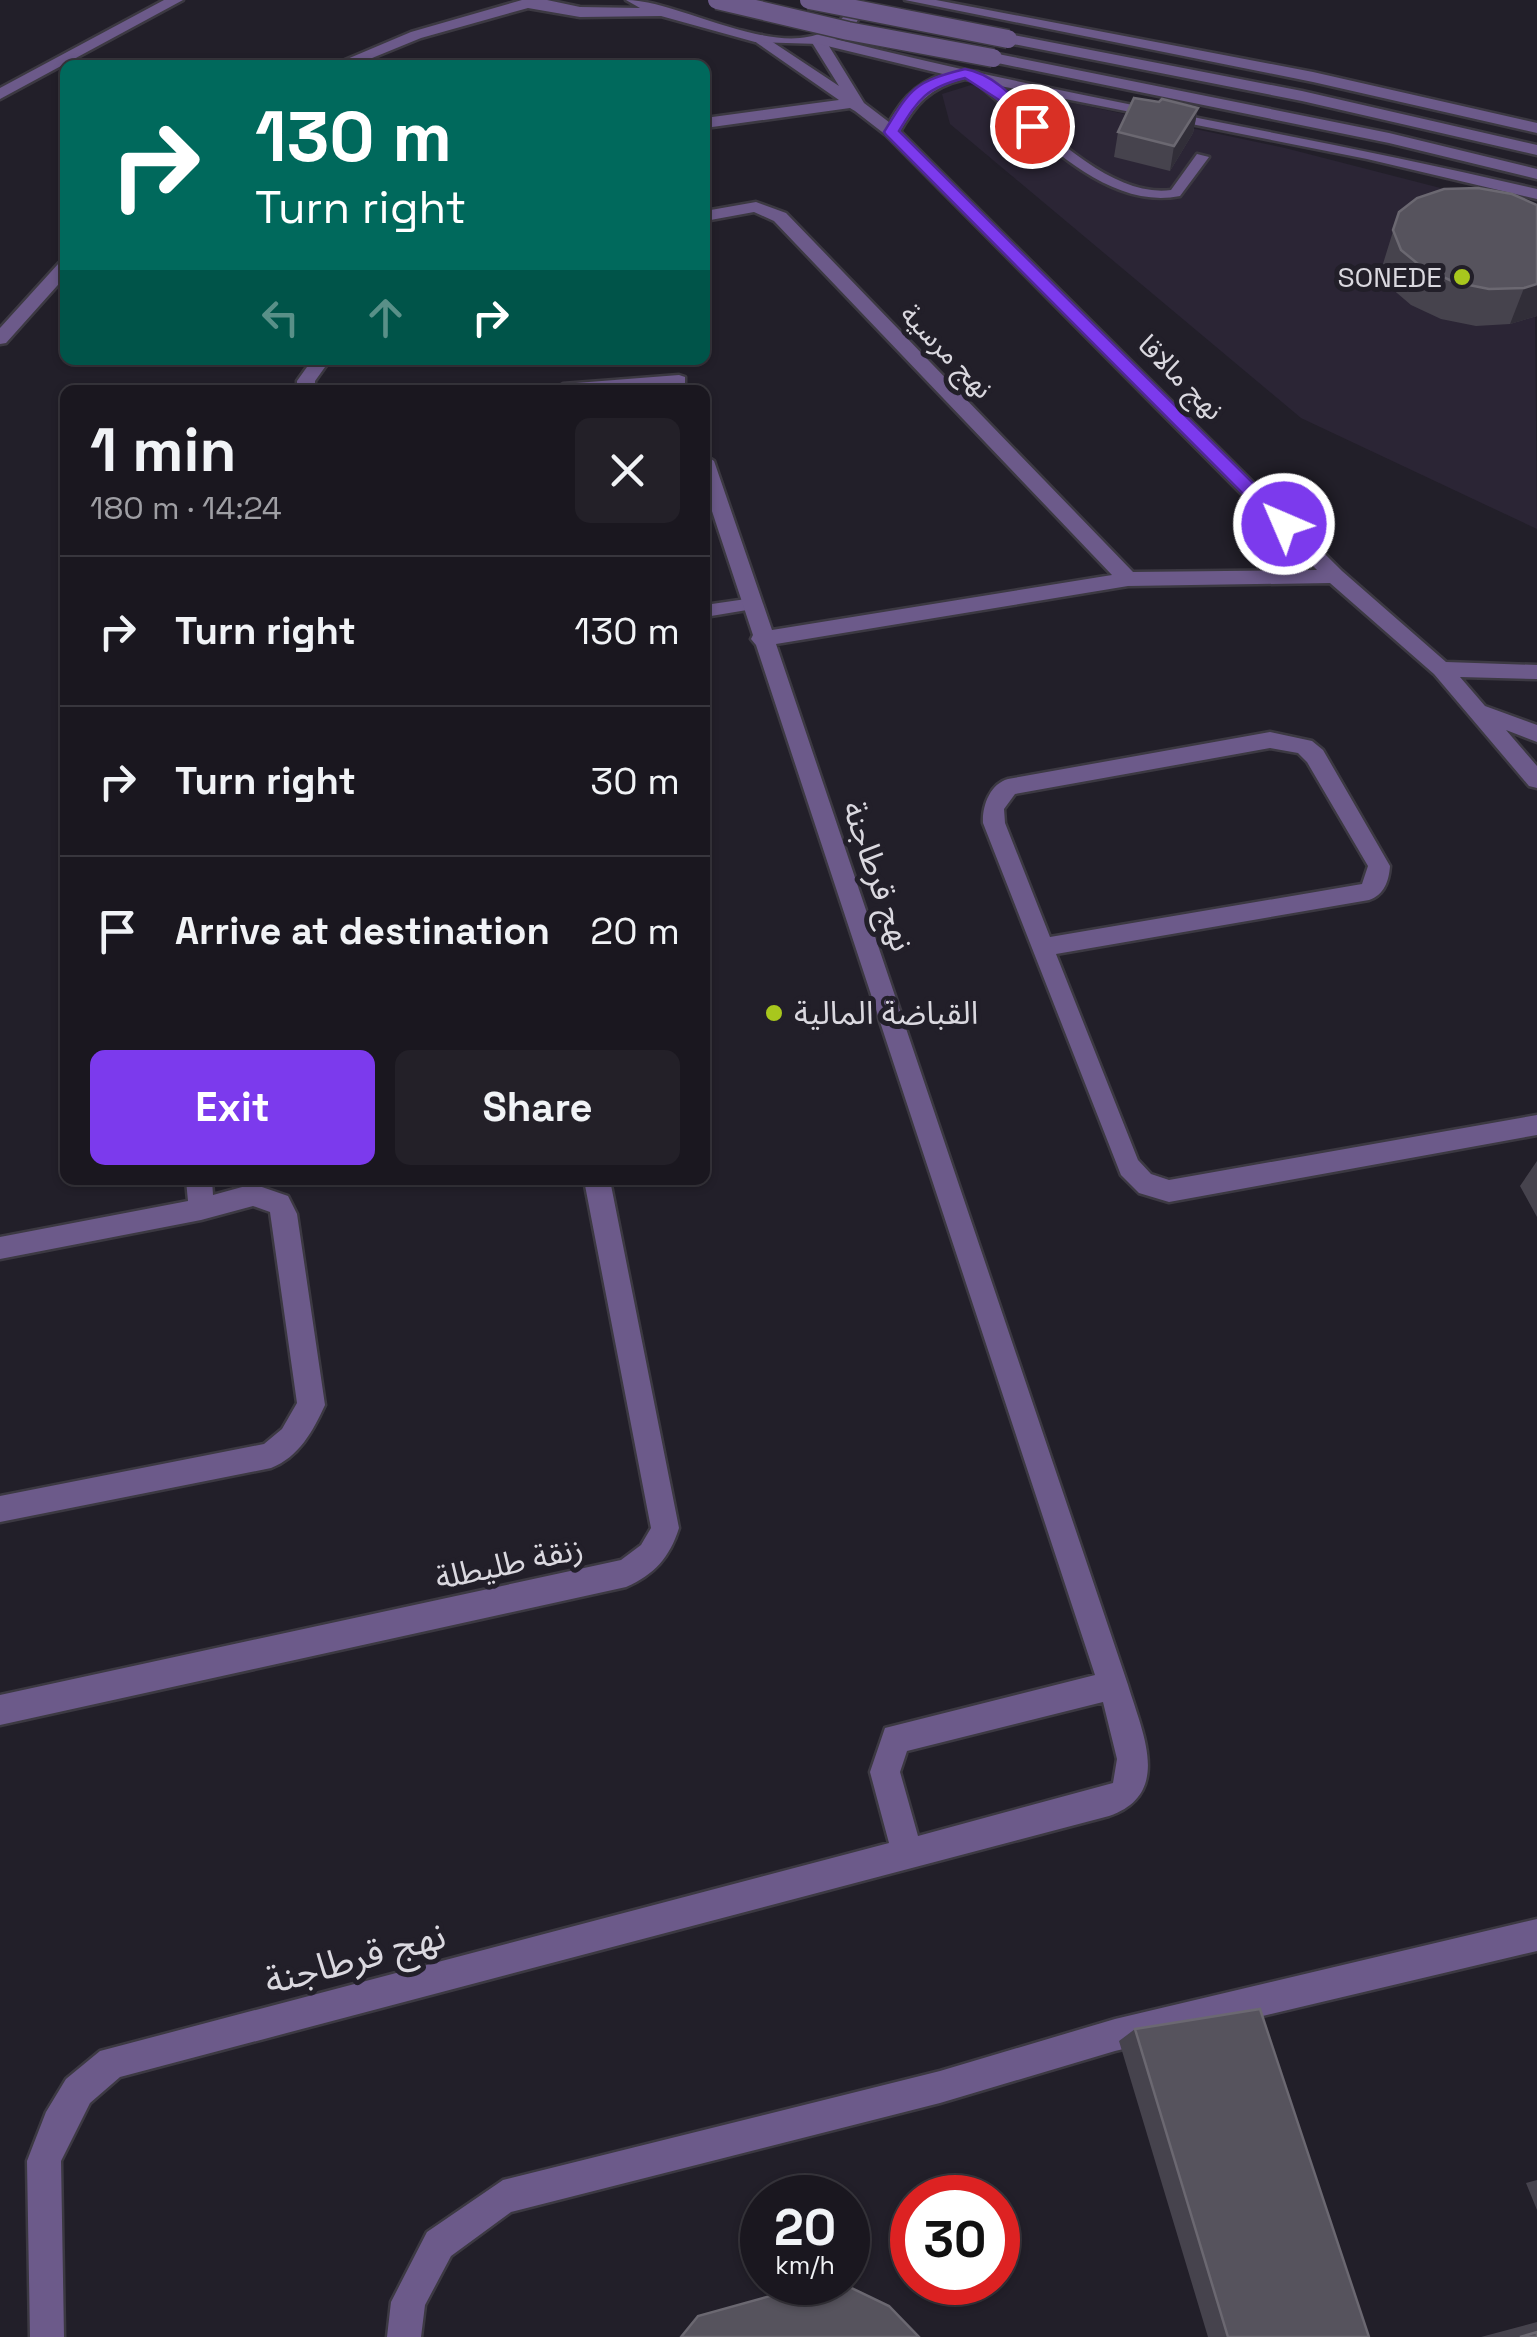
<!DOCTYPE html>
<meta charset="utf-8">
<style>
:root{--surface:#1a171f;--page:#232028;--text:#f1f3f6;--muted:#9f9fa4;--line:#38363d;--accent:#7c3aed}
body{margin:0;font-family:"Space Grotesk","Noto Sans Arabic",sans-serif;background:var(--page);color:var(--text);height:100vh;display:flex;flex-direction:column;font-size:38px;white-space:nowrap}
*{box-sizing:border-box;margin:0}
p{font-size:32px;color:var(--muted)}
.icon{flex:none;width:55px;height:55px;fill:none;stroke:currentColor;stroke-width:2;stroke-linecap:round;stroke-linejoin:round}
.map{position:relative;flex:1;overflow:hidden}
.side{position:absolute;left:60px;top:385px;width:650px;height:800px;display:flex;flex-direction:column;background:var(--surface);border-radius:15px;box-shadow:0 2px 8px #0004,0 0 0 2px var(--line)}
.side>*{flex:none}
.hud{position:absolute;left:60px;top:60px;width:650px;height:305px;border-radius:15px;box-shadow:0 2px 8px #0004,0 0 0 2px var(--line);background:#00695c;color:#fff;overflow:hidden}
.speed{position:absolute;left:740px;top:2175px;display:flex;gap:20px;font-size:50px;font-weight:700;text-align:center}
.speed>*{display:grid;place-content:center;width:130px;height:130px;border-radius:50%;background:var(--surface);box-shadow:0 2px 8px #0004,0 0 0 2px var(--line);line-height:1}
.speed small{font-size:25px;font-weight:400}
.speed .limit{border:15px solid #d22;background:#fff;color:#111}
.pin{position:absolute;display:grid;place-items:center;width:85px;height:85px;color:#fff;margin:-42px;border:5px solid #fff;border-radius:50%;box-shadow:0 2px 10px #0007}
.me{position:absolute;width:110px;margin:-55px;rotate:315deg;stroke-linejoin:round;filter:drop-shadow(0 0 8px #0008)}
.turn{display:flex;align-items:center;gap:35px;height:210px;padding:0 30px;font-size:45px}
.turn .icon{width:130px;height:130px;stroke-width:2.5}
.turn b{display:block;font-size:70px;line-height:85px}
.lanes{display:flex;align-items:center;height:95px;padding:0 30px;background:#0003;justify-content:center;gap:50px;direction:ltr}
.lanes .off{opacity:.35}
.round{display:grid;place-items:center;flex:none;width:105px;height:105px;border-radius:15px;background:var(--page)}
.headline{display:flex;align-items:center;justify-content:space-between;height:170px;padding:0 30px}
h1{font-size:60px;font-weight:700;line-height:75px}
.action{display:flex;gap:20px;margin-top:auto;padding:20px 30px}
.action a{flex:1;height:115px;border-radius:15px;background:var(--accent);color:#fff;font-size:40px;font-weight:700;line-height:115px;text-align:center}
.action a+a{background:var(--page);color:var(--text)}
ul{padding:0;list-style:none}
li{display:flex;align-items:center;gap:30px;height:150px;padding:0 30px;border-top:2px solid var(--line)}
li div{flex:1}
li b{display:block;font-size:38px}
li em{font-style:normal}
.map>svg:first-child{display:block}
.built{fill:#2b2535}
.lines{fill:none;stroke-linecap:round;stroke-linejoin:round}
.service-casing{stroke:#3c3942;stroke-width:5}
.minor-casing{stroke:#3c3942;stroke-width:5}
.tertiary-casing{stroke:#3c3942;stroke-width:5}
.service{fill:#6c5a8a;fill-rule:evenodd}
.minor{fill:#6c5a8a;fill-rule:evenodd}
.tertiary{fill:#6c5a8a;fill-rule:evenodd}
.tertiary-bridge-casing{stroke:#3c3942;stroke-width:21;stroke-linecap:butt}
.tertiary-bridge{stroke:#6c5a8a;stroke-width:18}
.wall{fill:#46434d}
.shaded-wall{fill:#312e38}
.building{fill:#56535d;stroke:#6b6871;stroke-width:2.5}
.route{fill:#7c3aed;stroke:#51269a;stroke-width:2.5}
.poi-dot{fill:#a8c71d;stroke:#221f29;stroke-width:4}
.labels{text-anchor:middle;dominant-baseline:central;stroke-width:10;stroke-linejoin:round;paint-order:stroke}
.far-poi-label{font-size:28px;fill:#dad8df;stroke:#221f29;text-anchor:end}
.far-street-label{font-size:28px;fill:#dad8df;stroke:#221f29}
.street-label{font-size:32px;fill:#dad8df;stroke:#221f29}
.poi-label{font-size:32px;fill:#dad8df;stroke:#221f29;text-anchor:start}
.near-street-label{font-size:38px;fill:#dad8df;stroke:#221f29}
</style>
<div class="map">
<svg width="1537" height="2337" viewBox="0 0 1537 2337">
<rect width="100%" height="100%" fill="#221f29"/>
<path class="built" d="M971,85L1016,91L1285,148L1534,212L1537,529L1301,418L950,124L942,94Z"/>
<g class="lines">
<g class="service-casing">
<path id="service" d="M970,72H978C1029,110 1103,199 1171,190L1197,154L1209,157L1180,196C1099,212 1028,122 970,78Z
M753,598L759,600V608L705,617V605Z"/>
</g>
<g class="minor-casing">
<path id="minor" d="M164,0H183L0,99V88Z
M762,35L839,86L811,41L824,38L864,103L898,129L1342,571L1446,662L1537,665V679L1460,677L1485,706L1537,725V742L1506,730L1537,766V788L1529,786L1434,674L1330,583L1128,586L776,644L1128,1685C1142,1732 1173,1794 1109,1816L120,2077L90,2103L61,2161L64,2337H30L27,2161L46,2112L66,2079L100,2051L889,1843L870,1772L885,1728L1095,1675L756,645L751,639L753,635L705,490V455L714,461L772,630L1112,575L774,221L754,212L705,221V211L756,202L786,213L1133,572L1317,570L886,135L855,111L850,108L705,128V118L839,100L757,43L754,40ZM1103,1702L1117,1759L1113,1783L918,1836L900,1772L907,1751Z
M312,360H330L315,381V390H297V381Z
M679,375L685,377V385L636,390H554L563,384Z
M1270,732L1312,741L1323,750L1390,866C1389,881 1384,895 1369,900L1056,954L1138,1160L1151,1174L1169,1180L1537,1115V1135L1169,1202L1139,1193L1121,1175L983,823C982,806 990,784 1008,779ZM1270,748L1298,753L1307,762L1368,866L1362,884L1050,937L1005,823L1004,809L1015,794Z
M186,1180H212L213,1195L253,1184L288,1196L297,1214L325,1405C313,1431 299,1457 271,1468L0,1522V1496L264,1444L282,1429L297,1403L270,1212L253,1206L201,1220L0,1259V1237L188,1201Z
M584,1180H610L679,1528C670,1557 654,1575 626,1587L0,1725V1695L621,1560L641,1545L651,1528Z
M1537,1919V1951L1115,2051L940,2103L511,2212L451,2256L425,2305L421,2337H387L391,2302L427,2232L503,2180L940,2071L1115,2019Z"/>
</g>
<g class="tertiary-casing">
<path id="tertiary" d="M522,0H547L580,7L640,8L626,0C687,0 805,80 849,9L845,0H861L865,9L850,32L835,39C1067,98 1304,134 1537,189V199L1367,159L965,79C929,87 915,105 898,135L892,137L884,132C898,104 913,84 943,74L819,44L755,42L661,16L580,17L528,8L421,38L355,65H333L411,32Z
M905,0H936L1313,72L1537,123V133L1313,82Z
M1008,34L1302,91L1537,145V155L1302,101L1003,42L1000,39Z
M993,53L1389,133L1537,169V179L1389,143L988,61L985,58Z
M65,262V277L6,343L0,344V328L59,263Z"/>
</g>
<use href="#service" class="service"/>
<use href="#minor" class="minor"/>
<use href="#tertiary" class="tertiary"/>
<g class="tertiary-bridge-casing">
<path id="tertiary-bridge" d="M717,0L848,31L993,58
M809,0L1008,39"/>
</g>
<use href="#tertiary-bridge" class="tertiary-bridge"/>
</g>
<path class="wall" d="M1198,108L1193,133L1170,171L1114,157L1118,132Z
M1537,205V316L1510,324L1476,326L1441,319L1411,305L1390,287L1382,267L1399,212Z
M1537,1161V1217L1520,1186Z
M1135,2029L1369,2337H1208L1119,2041Z
M1537,2180V2210L1526,2183Z
M1537,2322V2337H1481Z"/>
<path class="shaded-wall" d="M1198,108L1193,133L1170,171L1174,146Z
M1537,284V316L1510,324L1524,288Z"/>
<path class="building" d="M1134,98L1159,102L1162,99L1198,108L1174,146L1118,132Z
M1478,188L1512,194L1537,205V284L1524,288L1489,289L1454,282L1423,268L1401,250L1393,230L1399,212L1417,198L1444,189Z
M1260,2009L1369,2337H1228L1135,2029Z
M821,2282H839L889,2306L919,2337H681L698,2316Z
M1537,2332V2337H1520Z"/>
<path class="route" d="M965,69C995,74 1017,101 1037,122V129H1027L1002,102L965,78C926,88 919,98 899,131L1290,520V528H1277L886,135L884,132C911,88 913,82 965,69Z"/>
<g class="poi-dot">
<circle cx="1462" cy="277" r="10"/>
<circle cx="774" cy="1013" r="10"/>
</g>
<g class="labels">
<g class="far-poi-label">
<text x="1442" y="277">SONEDE</text>
</g>
<g class="far-street-label">
<text transform="translate(947 351) rotate(46)">نهج مرسية</text>
<text transform="translate(1181 377) rotate(45)">نهج مالاقا</text>
</g>
<g class="street-label">
<text transform="translate(878 876) rotate(71)">نهج قرطاجنة</text>
<text transform="translate(509 1563) rotate(-12)">زنقة طليطلة</text>
</g>
<g class="poi-label">
<text x="794" y="1013">القباضة المالية</text>
</g>
<g class="near-street-label">
<text transform="translate(355 1958) rotate(-15)">نهج قرطاجنة</text>
</g>
</g>
</svg>
<div class="speed"><div>20<small>km/h</small></div><div class="limit">30</div></div>
<div class="pin" style="left:1032px;top:126px;background:#d93025"><svg class="icon" aria-label="arrive" viewBox="0 0 24 24"><path d="M6 21V4h12l-3 4 3 4H6"/></svg></div>
<svg class="me" style="left:1284px;top:524px" viewBox="-20 -20 40 40"><circle r="17" fill="#7c3aed" stroke="#fff" stroke-width="3"/><path d="M0-11L8 9 0 5-8 9z" fill="#fff"/></svg>
<div class="hud">
<div class="turn"><svg class="icon" aria-label="right" viewBox="0 0 24 24"><path d="M7 20v-9h11M14 6l5 5-5 5"/></svg><div><b>130 m</b>Turn right</div></div>
<div class="lanes"><svg class="icon off" aria-label="left" viewBox="0 0 24 24"><path d="M17 20v-9H6M10 6l-5 5 5 5"/></svg><svg class="icon off" aria-label="ahead" viewBox="0 0 24 24"><path d="M12 20V5M6 11l6-6 6 6"/></svg><svg class="icon" aria-label="right" viewBox="0 0 24 24"><path d="M7 20v-9h11M14 6l5 5-5 5"/></svg></div>
</div>
<section class="side">
<div class="headline"><div><h1>1 min</h1><p>180 m · 14:24</p></div><a class="round"><svg class="icon" aria-label="close" viewBox="0 0 24 24"><path d="M6 6l12 12M18 6L6 18"/></svg></a></div>
<ul>
<li><svg class="icon" aria-label="right" viewBox="0 0 24 24"><path d="M7 20v-9h11M14 6l5 5-5 5"/></svg><div><b>Turn right</b></div><em>130 m</em></li>
<li><svg class="icon" aria-label="right" viewBox="0 0 24 24"><path d="M7 20v-9h11M14 6l5 5-5 5"/></svg><div><b>Turn right</b></div><em>30 m</em></li>
<li><svg class="icon" aria-label="arrive" viewBox="0 0 24 24"><path d="M6 21V4h12l-3 4 3 4H6"/></svg><div><b>Arrive at destination</b></div><em>20 m</em></li>
</ul>
<div class="action"><a>Exit</a><a>Share</a></div>
</section>
</div>
